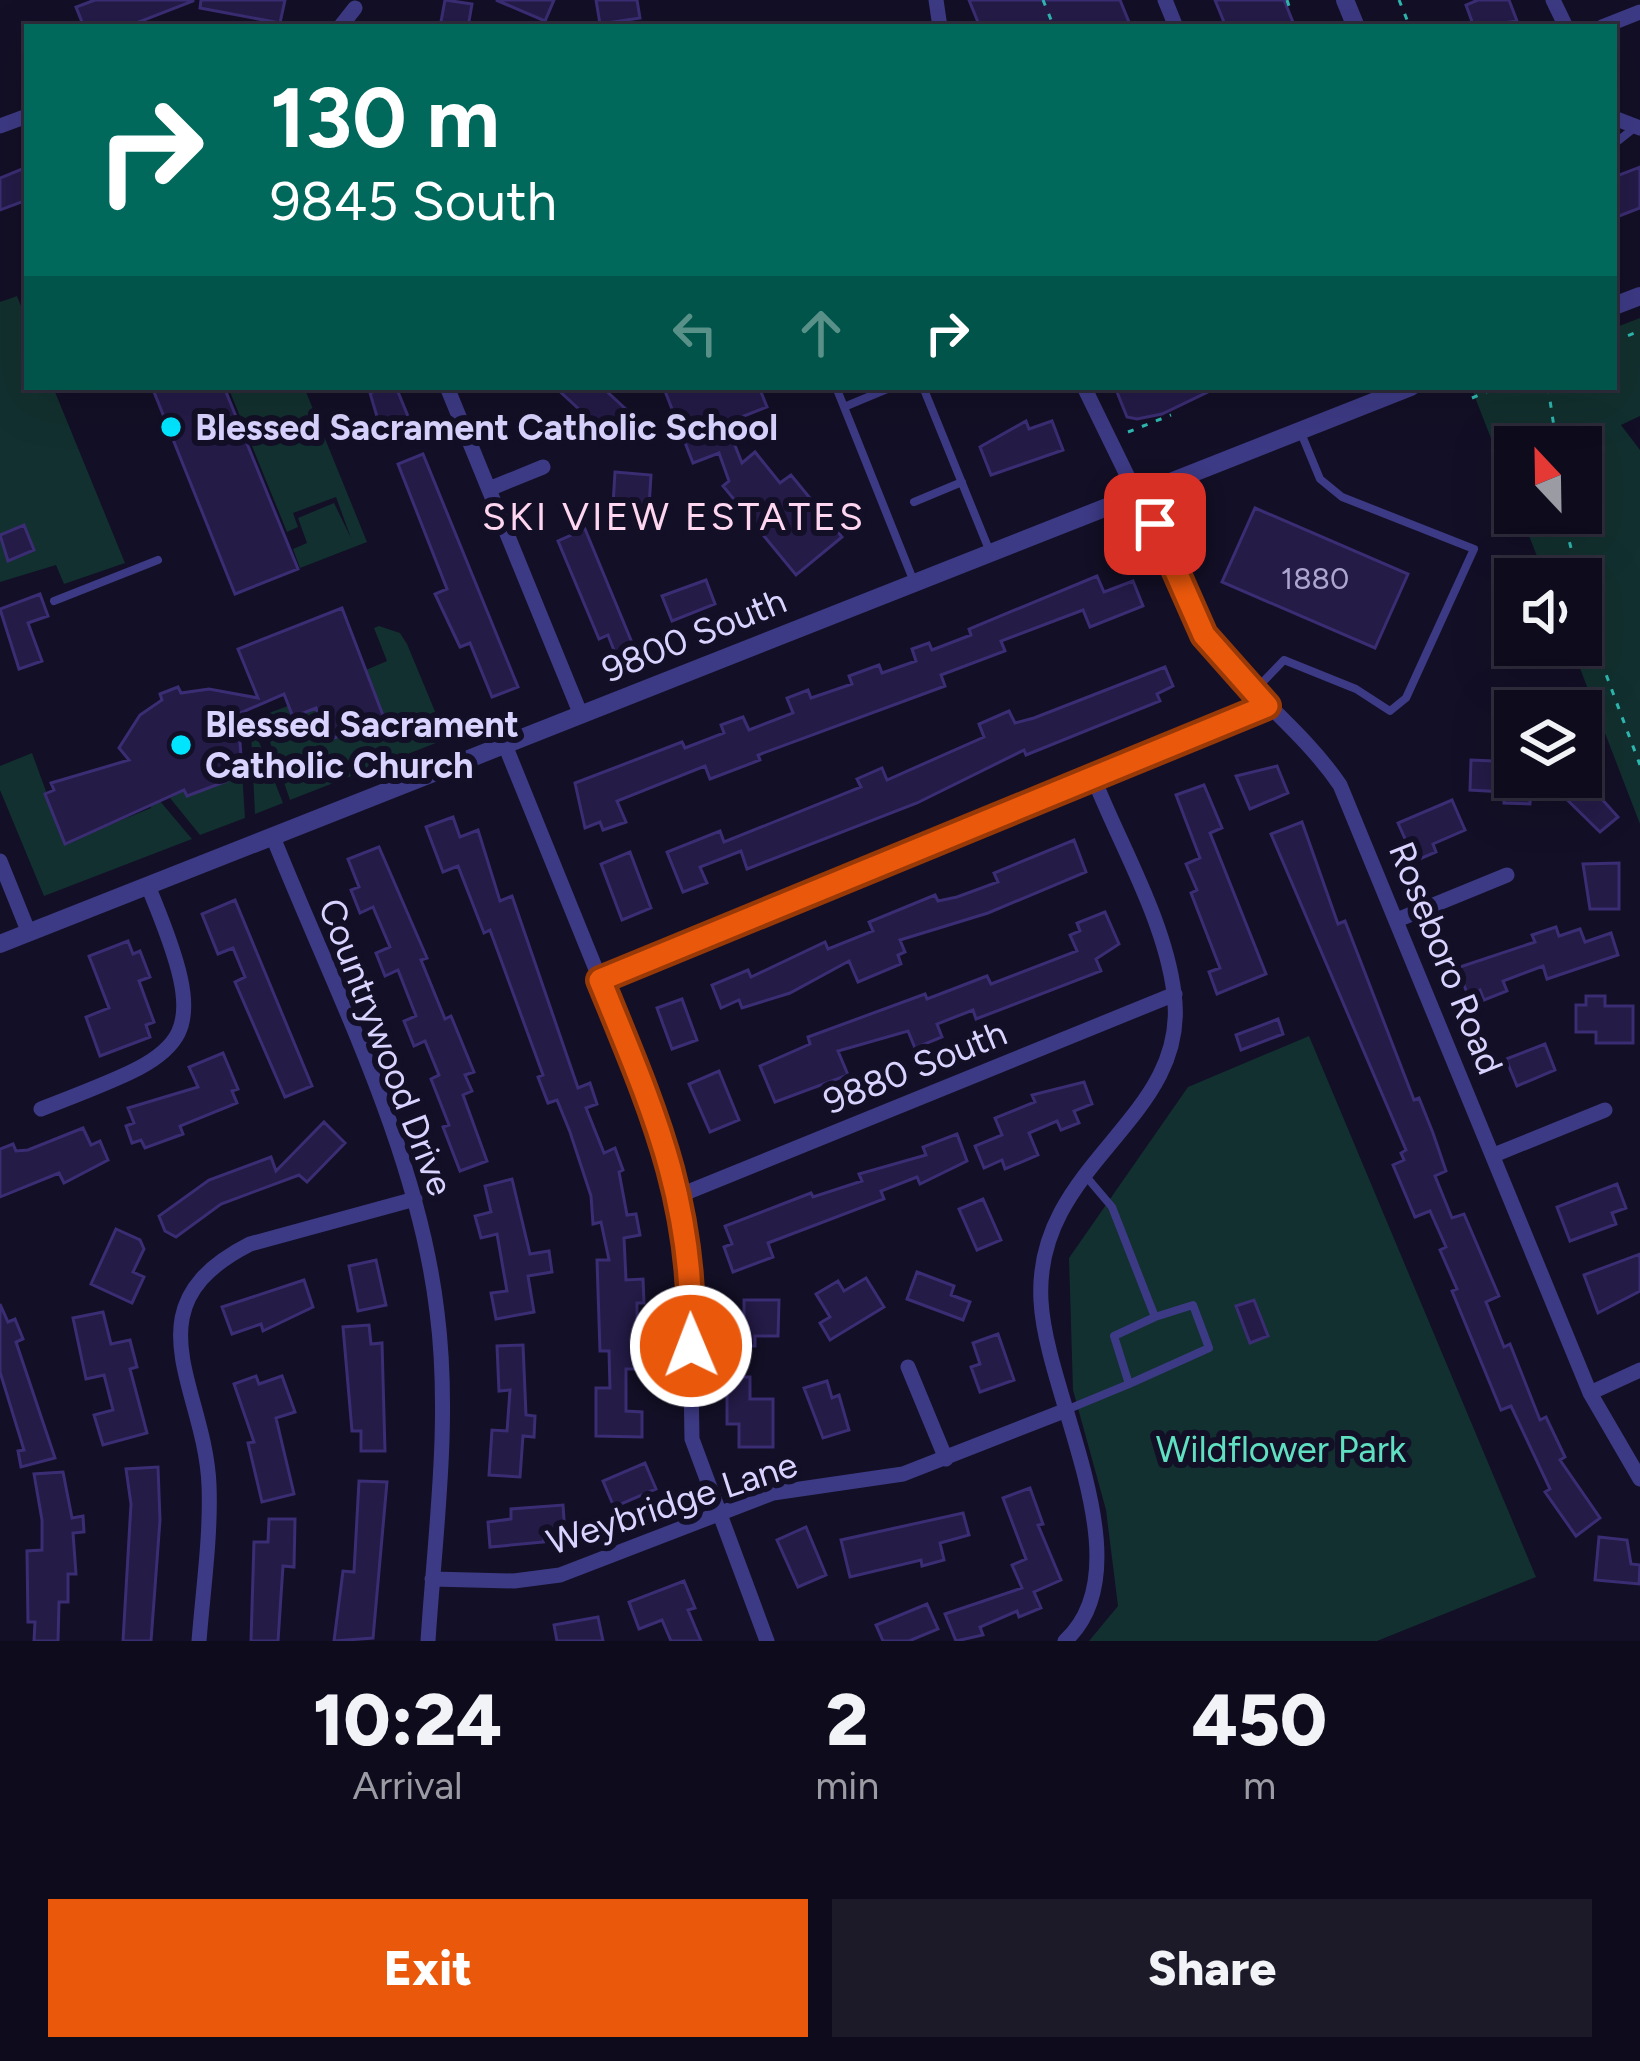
<!DOCTYPE html>
<style>
:root{--surface:#0e0b1c;--page:#1c1929;--text:#f1f3f6;--muted:#9b9ba3;--line:#2e2b3b;--accent:#ea580c}
body{margin:0;font-family:Figtree,sans-serif;background:var(--page);color:var(--text);height:100vh;display:flex;flex-direction:column;font-size:45px;white-space:nowrap}
*{box-sizing:border-box;margin:0}
p{font-size:39px;color:var(--muted)}
.icon{flex:none;width:66px;height:66px;fill:none;stroke:currentColor;stroke-width:2;stroke-linecap:round;stroke-linejoin:round}
.map{position:relative;height:1641px;overflow:hidden}
.panel{display:flex;flex-direction:column;background:var(--surface);flex:1}
.panel>*{flex:none}
.guide{position:absolute;left:24px;top:24px;width:1593px;height:366px;border-radius:0px;box-shadow:0 12px 48px #0002,0 0 0 3px var(--line);background:#00695c;color:#fff;overflow:hidden}
.needle{width:78px;rotate:338deg}
.tools{position:absolute;left:1494px;top:426px;display:grid;gap:24px}
.tools a{display:grid;place-items:center;width:108px;height:108px;border-radius:0px;background:var(--surface);box-shadow:0 12px 48px #0002,0 0 0 3px var(--line);font-size:60px}
.pin{position:absolute;display:grid;place-items:center;width:102px;height:102px;color:#fff;margin:-51px;border-radius:24px;box-shadow:0 6px 18px #0006}
.me{position:absolute;width:132px;margin:-66px;rotate:359deg;stroke-linejoin:round;filter:drop-shadow(0 0 9px #0008)}
.turn{display:flex;align-items:center;gap:42px;height:252px;padding:0 48px;font-size:54px}
.turn .icon{width:156px;height:156px;stroke-width:2.5}
.turn b{display:block;font-size:84px;line-height:102px}
.lanes{display:flex;align-items:center;height:114px;padding:0 48px;background:#0003;justify-content:center;gap:60px;direction:ltr}
.lanes .off{opacity:.35}
.eta{display:flex;justify-content:space-evenly;align-items:center;height:204px;text-align:center}
.eta b{font-size:72px;font-weight:800;line-height:84px}
.button{display:flex;gap:24px;margin-top:auto;padding:24px 48px}
.button a{flex:1;height:138px;border-radius:0px;background:var(--accent);color:#fff;font-size:48px;font-weight:800;line-height:138px;text-align:center}
.button a+a{background:var(--page);color:var(--text)}
.map>svg:first-child{display:block}
.green{fill:#12302f}
.building{fill:#241b47;stroke:#3b2d73;stroke-width:3}
.lines{fill:none;stroke-linecap:round;stroke-linejoin:round}
.path{stroke:#2fb8b0;stroke-width:3;stroke-dasharray:6 9;stroke-linecap:butt}
.service{stroke:#3d3a85;stroke-width:8}
.minor{stroke:#3d3a85;stroke-width:15}
.tertiary{stroke:#3d3a85;stroke-width:18}
.route-casing{stroke:#983908;stroke-width:30}
.route{stroke:#ea580c;stroke-width:21}
.poi-dot{fill:#00e5ff;stroke:#130f26;stroke-width:4.5}
.labels{text-anchor:middle;dominant-baseline:central;stroke-width:12;stroke-linejoin:round;paint-order:stroke}
.number-label{font-size:30px;fill:#aca6d1}
.poi-label{font-size:36px;font-weight:bold;fill:#d9d4ff;stroke:#130f26;text-anchor:start}
.street-label{font-size:36px;fill:#d9d4ff;stroke:#130f26}
.park-label{font-size:36px;fill:#5fe0c0;stroke:#130f26}
.neighbourhood-label{font-size:39px;letter-spacing:3px;fill:#ffd6f0;stroke:#130f26}
</style>
<div class="map">
<svg width="1640" height="1641" viewBox="0 0 1640 1641">
<rect width="100%" height="100%" fill="#130f26"/>
<path class="green" d="M17,296L27,321V387H53L125,563L64,584L56,565L0,582V302Z
M1640,318V416L1621,425L1640,450V824L1571,645H1581V579H1546L1520,513H1581V447H1515V500L1471,387H1614V328Z
M228,387H304L367,542L300,568L293,549L307,543L298,518L334,503L351,538L336,497L293,513L298,527L287,532Z
M379,626L400,633L407,644L444,733L441,741L290,800L261,716L288,706L293,717L316,708L384,718L366,670L387,661L374,628Z
M251,734H256L283,803L255,814Z
M32,753L65,843L151,808L148,797L154,794L192,839L44,896L0,790V766Z
M242,771L245,818L200,835L170,798L184,790L188,796L226,781V772Z
M1309,1036L1536,1577L1377,1641H1089L1118,1606L1106,1510L1073,1390L1069,1258L1188,1087Z"/>
<path class="building" d="M95,0H193V1L126,27H84L76,7Z
M201,0H285L280,23L200,8Z
M445,0L472,4L468,27H440Z
M496,0H554L545,21Z
M596,0H637L640,18L600,24Z
M969,0H1120L1131,27H980Z
M1215,0H1284L1295,27H1226Z
M1478,0H1509L1517,21L1474,27L1466,5Z
M27,167V200L0,210V178Z
M1640,167V208L1614,218V177Z
M152,387H220L226,392L298,569L235,594Z
M385,387H396L412,426L383,437L370,393Z
M555,387H602L630,413L608,436Z
M674,387H759L767,407L726,423L742,463L755,452L780,483L791,475L842,537L796,575L723,486L729,481L719,453L693,463L665,391Z
M1115,387H1215L1216,388L1162,414L1137,419L1127,417Z
M1026,421L1029,429L1052,421L1063,450L991,475L980,447Z
M423,454L518,687L492,697L470,643L460,647L435,594L447,589L398,464Z
M615,472L651,475L649,507L613,505Z
M1255,508L1408,574L1375,648L1222,582Z
M24,525L34,550L8,561L0,535Z
M585,529L633,645L615,653L608,635L599,639L558,541Z
M1097,576L1104,592L1133,581L1143,606L1090,627L1083,610L1001,641L1005,651L941,675L945,686L758,755L760,760L710,779L705,766L617,801L626,822L603,830L600,822L585,828L575,783L682,742L685,748L724,733L721,725L743,717L749,730L793,713L787,698L808,690L811,698L852,684L849,676L879,665L882,673L916,661L912,649L929,643L932,650L971,635L969,629Z
M706,580L715,604L672,621L662,596Z
M40,594L48,616L28,623L42,661L19,669L0,609Z
M342,608L384,718L329,740L316,708L293,717L284,694L238,714L242,771L226,772L227,781L187,796L184,790L65,844L45,794L54,790L51,783L129,760L119,748L140,715L162,700L160,694L178,687L181,693L209,689L258,698L238,649Z
M1165,667L1173,686L1157,694L1160,701L1026,755L1024,750L917,803L747,869L741,851L700,867L707,883L683,892L667,852L720,831L724,842L861,787L857,779L882,768L887,780L984,737L979,724L1009,711L1015,723L1034,718Z
M1471,760L1515,762V777H1531L1530,804L1504,803V792L1470,790Z
M1277,766L1288,793L1250,809L1236,776Z
M1544,777H1582L1618,817L1600,832Z
M1204,785L1222,828L1210,833L1266,974L1217,994L1209,972L1220,968L1191,893L1197,890L1186,864L1200,858L1176,795Z
M1452,800L1465,830L1433,844L1436,852L1415,861L1398,823Z
M453,817L460,837L478,830L500,901L512,896L578,1088L590,1083L597,1104L586,1108L604,1153L615,1148L623,1170L619,1172L627,1215L636,1214L640,1235L624,1238L626,1280L643,1279L644,1303H637V1349H646L647,1369H626V1411L642,1412V1437L596,1436V1388H610L609,1351H600L597,1260H609L601,1222L593,1224L591,1196L570,1132L557,1100L548,1103L538,1077L543,1075L490,930L484,933L458,866L443,872L426,827Z
M1302,822L1338,924L1345,921L1414,1100L1419,1098L1433,1133L1446,1171L1435,1176L1452,1218L1464,1214L1499,1296L1486,1302L1504,1347L1510,1344L1540,1420L1546,1417L1565,1457L1560,1460L1600,1518L1576,1536L1545,1492L1550,1489L1511,1406L1501,1410L1452,1291L1457,1289L1440,1250L1446,1247L1430,1211L1415,1217L1393,1165L1404,1160L1401,1153L1406,1150L1271,834Z
M1074,840L1086,872L988,913L900,940L905,952L898,955L901,964L858,982L849,961L790,993L742,1008L739,1000L721,1008L712,985L748,970L751,977L825,942L828,949L873,931L869,922L935,895L938,901L957,897L998,882L994,873Z
M379,847L427,958L421,960L445,1019L451,1016L474,1072L465,1075L472,1091L463,1095L487,1161L460,1171L443,1127L449,1125L431,1079L439,1075L425,1041L414,1046L404,1021L416,1016L398,970L385,976L376,953L390,947L373,907L360,913L351,890L359,887L348,859Z
M630,852L651,908L622,920L601,864Z
M1619,863V909H1590L1583,864Z
M235,900L312,1086L285,1097L235,982L245,977L233,948L218,954L202,914Z
M1105,912L1119,944L1096,959L1101,971L976,1019L973,1010L937,1024L942,1037L915,1048L908,1031L838,1051L848,1075L775,1102L760,1066L810,1044L808,1037L925,994L927,999L987,976L991,984L1077,951L1070,935L1080,931L1077,923Z
M1556,927L1559,936L1580,929L1585,942L1611,933L1618,955L1547,979L1543,966L1503,981L1507,991L1484,1000L1480,990L1468,995L1457,968L1535,942L1532,935Z
M128,941L133,954L140,951L150,977L139,981L154,1022L146,1025L150,1037L100,1056L86,1017L109,1008L89,956Z
M1586,996H1605V1006H1633V1043H1596V1032H1576V1005H1586Z
M682,999L697,1040L672,1049L657,1008Z
M1278,1019L1283,1034L1241,1050L1236,1035Z
M1545,1044L1555,1070L1517,1086L1506,1059Z
M223,1053L238,1089L232,1091L237,1103L180,1126L183,1134L145,1148L141,1140L132,1143L126,1126L134,1123L128,1108L198,1087L189,1067Z
M719,1071L739,1120L710,1132L689,1084Z
M1084,1082L1092,1104L1074,1111L1079,1123L1061,1130L1057,1121L1029,1133L1038,1155L1005,1169L1002,1160L984,1168L975,1146L1002,1135L995,1118L1035,1102L1032,1095Z
M324,1122L345,1143L307,1182L299,1175L221,1204L176,1237L165,1231L159,1216L209,1180L271,1157L276,1171Z
M83,1128L91,1145L100,1141L108,1160L64,1183L59,1173L0,1197V1149L13,1144L16,1151L28,1150Z
M957,1134L967,1161L920,1184L917,1177L881,1191L884,1199L768,1243L773,1257L733,1272L724,1247L732,1244L725,1226L811,1193L813,1197L862,1181L859,1174L926,1155L923,1147Z
M512,1179L530,1254L549,1251L552,1272L528,1276L534,1312L496,1319L491,1293L507,1291L497,1234L481,1238L475,1216L491,1212L485,1186Z
M1617,1184L1626,1208L1612,1213L1616,1224L1570,1241L1557,1207Z
M983,1199L1001,1240L977,1250L959,1209Z
M116,1229L140,1240L144,1249L133,1272L144,1277L132,1303L91,1284Z
M1640,1254V1291L1598,1313L1584,1275Z
M376,1260L386,1305L358,1311L349,1266Z
M917,1272L954,1286L951,1295L970,1302L963,1320L907,1299Z
M866,1278L884,1307L830,1340L820,1323L830,1317L816,1294L838,1281L844,1291Z
M304,1280L313,1307L263,1331L261,1324L232,1334L222,1307Z
M744,1300H779L778,1336H755V1346H734V1323H744Z
M1254,1300L1268,1336L1250,1343L1236,1306Z
M0,1304L8,1322L15,1319L23,1339L16,1342L55,1458L21,1467L18,1451L24,1450L0,1372Z
M103,1312L111,1344L130,1340L137,1367L130,1369L147,1433L103,1445L94,1415L113,1410L104,1375L86,1379L73,1318Z
M369,1325L371,1344L382,1343L385,1451H361V1431H352L343,1327Z
M998,1334L1014,1380L980,1392L971,1367L980,1364L973,1343Z
M523,1345L526,1415L535,1416L534,1437L523,1436L520,1477L489,1475L492,1430L507,1431L510,1390L499,1391L497,1346Z
M256,1376L259,1384L282,1376L295,1412L276,1418L294,1494L262,1502L248,1443L254,1442L234,1384Z
M727,1377H750V1399H773V1447H739V1424H727Z
M827,1381L832,1398L839,1395L849,1430L823,1438L804,1388Z
M645,1463L656,1489L614,1507L603,1481Z
M158,1467L160,1520L151,1641H123L131,1504L126,1469Z
M63,1472L72,1518L83,1516L84,1532L73,1533L76,1574H68V1602H59L58,1641H34L35,1622H28L27,1551L42,1550V1520L34,1474Z
M359,1481L387,1482L373,1638L334,1641L343,1571L354,1572Z
M1030,1488L1043,1524L1038,1525L1061,1580L1034,1592L1041,1608L1019,1617L1017,1611L980,1627L983,1635L956,1641L945,1614L1022,1588L1012,1565L1026,1559L1003,1498Z
M563,1505L565,1534L543,1536L544,1542L490,1547L488,1522L511,1519V1509Z
M963,1513L969,1535L940,1543L944,1560L922,1566L921,1560L850,1577L841,1540Z
M269,1519H295L294,1567L283,1566L278,1641H251L254,1542H268Z
M806,1527L826,1575L798,1587L777,1540Z
M1599,1537L1627,1540L1631,1564L1640,1565L1639,1584L1595,1580Z
M684,1581L695,1608L688,1610L701,1641H671L662,1620L639,1629L629,1602Z
M927,1604L938,1629L909,1641H883L876,1625Z
M598,1617L603,1641H557L554,1625Z"/>
<g class="lines">
<path class="path" d="M1043,0L1054,27
M1287,0L1290,9
M1399,0L1410,27
M1614,341L1640,331
M1548,387L1557,447
M1472,398L1498,387
M1128,432L1171,415
M1562,513L1579,579
M1581,589L1598,653L1640,765"/>
<path class="service" d="M1614,144L1633,129
M836,387L914,582
M923,387L990,552
M844,407L892,387
M914,502L962,482
M54,601L158,560
M1253,692L1284,660L1356,689L1390,711L1406,698L1474,549L1342,497L1320,479L1301,433
M1129,1384L1209,1348L1193,1305L1155,1317
M1066,1410L1129,1384L1114,1336L1155,1317L1112,1207L1084,1174"/>
<path class="minor" d="M936,0L940,27
M1165,0L1176,27
M1553,0L1566,27
M340,27L355,8
M1602,27L1640,12
M1614,118L1640,128
M0,126L27,116
M447,387L581,715
M1084,387L1205,635C1245,690 1301,728 1340,785L1590,1393L1640,1479
M489,489L543,467
M505,745L668,1147L689,1263L692,1439L767,1641
M273,837C333,987 418,1150 437,1312C451,1420 435,1533 428,1641
M0,861L29,933
M1397,920L1507,875
M600,980L1267,705
M41,1109C191,1050 216,1049 148,886
M1494,1155L1605,1110
M678,1196L1175,994
M908,1367L946,1459
M1590,1393L1640,1370
M432,1579L514,1581L560,1575L773,1493L903,1474L1064,1411
M199,1641C203,1590 211,1536 209,1485C205,1386 126,1307 250,1244L415,1199
M1065,1641C1147,1566 1046,1397 1041,1301C1033,1162 1192,1120 1174,993C1165,921 1121,847 1094,779"/>
<path class="tertiary" d="M1345,0L1356,27
M1614,306L1640,296
M0,944L1411,387"/>
</g>
<g class="lines">
<g class="route-casing">
<path id="route" d="M691,1346C695,1201 653,1110 600,980L1267,706L1204,635L1155,524"/>
</g>
<use href="#route" class="route"/>
</g>
<g class="poi-dot">
<circle cx="171" cy="427" r="12"/>
<circle cx="181" cy="745" r="12"/>
</g>
<g class="labels">
<g class="number-label">
<text x="1315" y="578">1880</text>
</g>
<g class="poi-label">
<text x="195" y="427">Blessed Sacrament Catholic School</text>
<text x="205" y="724">Blessed Sacrament<tspan x="205" dy="41">Catholic Church</tspan></text>
</g>
<g class="street-label">
<text transform="translate(694 635) rotate(-22)">9800 South</text>
<text transform="translate(1446 958) rotate(68)">Roseboro Road</text>
<text transform="translate(386 1047) rotate(69)">Countrywood Drive</text>
<text transform="translate(915 1067) rotate(-22)">9880 South</text>
<text transform="translate(672 1503) rotate(-18)">Weybridge Lane</text>
</g>
<g class="park-label">
<text x="1281" y="1449">Wildflower Park</text>
</g>
<g class="neighbourhood-label">
<text x="674" y="516">SKI VIEW ESTATES</text>
</g>
</g>
</svg>
<div class="tools">
<a><svg class="needle" viewBox="-14 -14 28 28"><path d="M0-13l5 13h-10z" fill="#e53935"/><path d="M0 13l5-13h-10z" fill="#9b9ba3"/></svg></a>
<a><svg class="icon" aria-label="sound" viewBox="0 0 24 24"><path d="M4 9h4l5-4v14l-5-4H4zM17 9q2 3 0 6"/></svg></a>
<a><svg class="icon" aria-label="layers" viewBox="0 0 24 24"><path d="M12 4l9 5-9 5-9-5zM3 14l9 5 9-5"/></svg></a>
</div>
<div class="pin" style="left:1155px;top:524px;background:#d93025"><svg class="icon" aria-label="arrive" viewBox="0 0 24 24"><path d="M6 21V4h12l-3 4 3 4H6"/></svg></div>
<svg class="me" style="left:691px;top:1346px" viewBox="-20 -20 40 40"><circle r="17" fill="#ea580c" stroke="#fff" stroke-width="3"/><path d="M0-11L8 9 0 5-8 9z" fill="#fff"/></svg>
<div class="guide">
<div class="turn"><svg class="icon" aria-label="right" viewBox="0 0 24 24"><path d="M7 20v-9h11M14 6l5 5-5 5"/></svg><div><b>130 m</b>9845 South</div></div>
<div class="lanes"><svg class="icon off" aria-label="left" viewBox="0 0 24 24"><path d="M17 20v-9H6M10 6l-5 5 5 5"/></svg><svg class="icon off" aria-label="ahead" viewBox="0 0 24 24"><path d="M12 20V5M6 11l6-6 6 6"/></svg><svg class="icon" aria-label="right" viewBox="0 0 24 24"><path d="M7 20v-9h11M14 6l5 5-5 5"/></svg></div>
</div>
</div>
<section class="panel">
<div class="eta">
<div><b>10:24</b><p>Arrival</p></div>
<div><b>2</b><p>min</p></div>
<div><b>450</b><p>m</p></div>
</div>
<div class="button"><a>Exit</a><a>Share</a></div>
</section>
